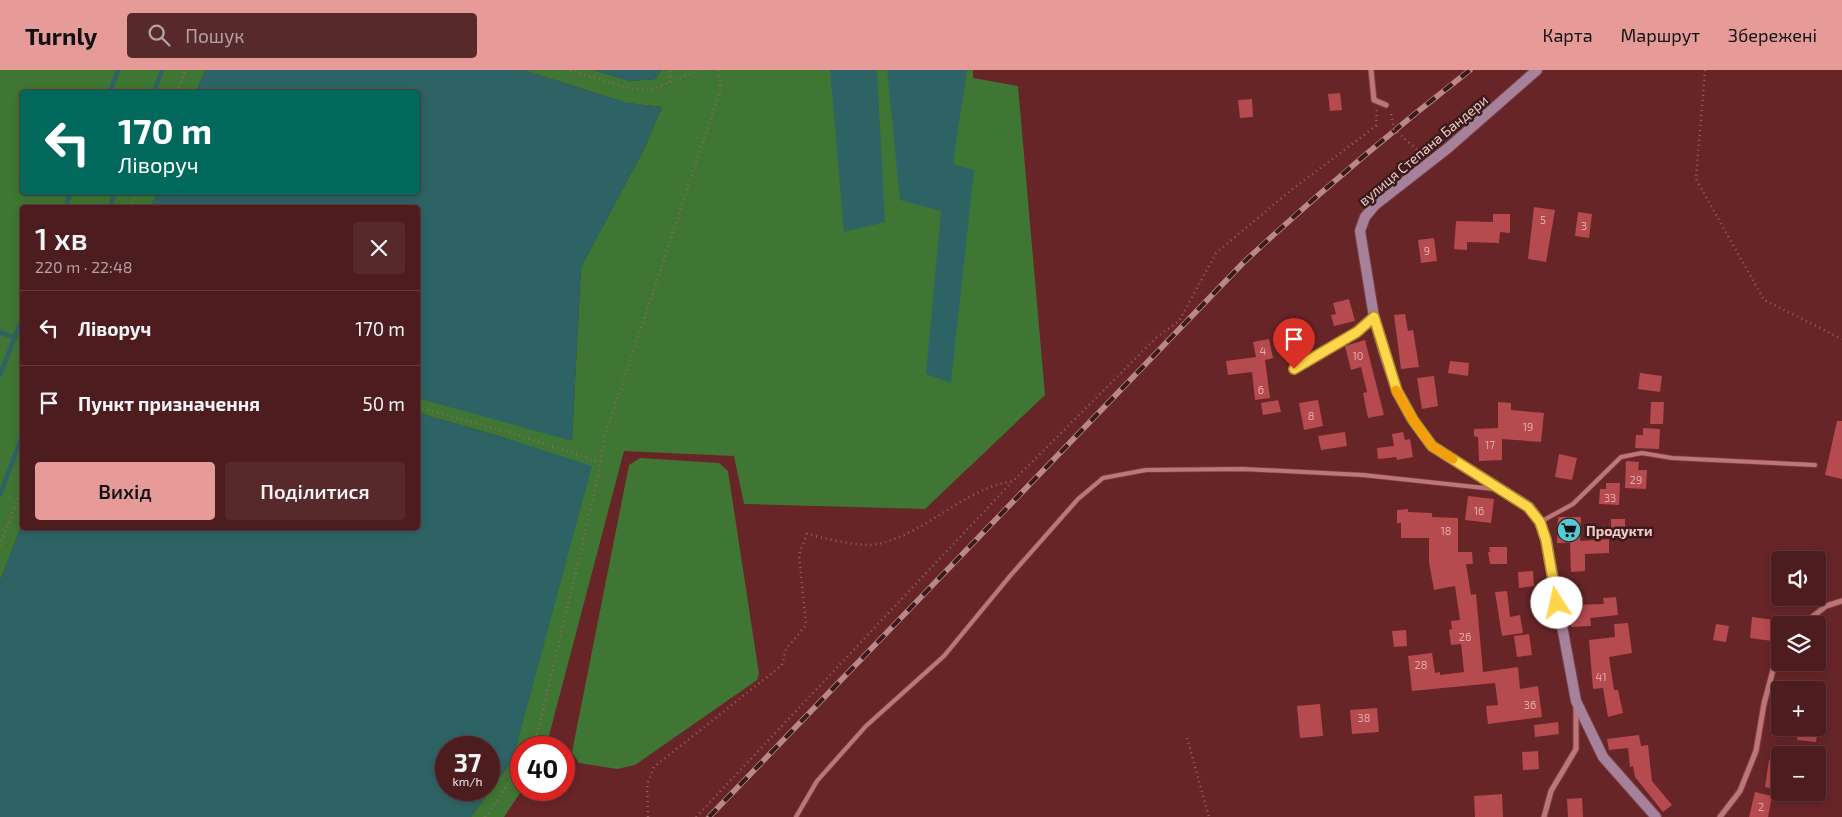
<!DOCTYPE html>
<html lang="uk">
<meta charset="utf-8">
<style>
:root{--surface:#4d1c1e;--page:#57292b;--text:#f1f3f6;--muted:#b3a1a4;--line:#643a3c;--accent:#e69b98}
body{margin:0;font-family:"Exo 2",sans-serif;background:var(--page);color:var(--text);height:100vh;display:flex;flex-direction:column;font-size:19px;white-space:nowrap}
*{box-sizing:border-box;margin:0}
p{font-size:16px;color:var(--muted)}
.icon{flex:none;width:28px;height:28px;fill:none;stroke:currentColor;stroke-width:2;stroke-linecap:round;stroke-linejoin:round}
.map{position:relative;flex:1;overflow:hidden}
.details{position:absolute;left:20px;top:135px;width:400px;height:325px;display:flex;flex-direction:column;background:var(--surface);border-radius:5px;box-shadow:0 2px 8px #0003,0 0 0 1px var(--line)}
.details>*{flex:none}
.top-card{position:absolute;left:20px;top:20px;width:400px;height:105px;border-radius:5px;box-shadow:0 2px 8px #0003,0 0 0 1px var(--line);background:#00695c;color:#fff;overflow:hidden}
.controls{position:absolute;left:1771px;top:481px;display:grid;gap:10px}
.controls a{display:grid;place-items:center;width:55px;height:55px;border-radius:5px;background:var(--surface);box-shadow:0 2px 8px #0003,0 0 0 1px var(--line);font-size:25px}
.speed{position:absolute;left:435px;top:666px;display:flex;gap:10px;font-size:25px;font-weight:700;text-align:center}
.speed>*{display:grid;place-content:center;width:65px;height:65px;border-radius:50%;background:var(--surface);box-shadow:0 2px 8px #0003,0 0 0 1px var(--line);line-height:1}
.speed small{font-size:12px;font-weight:400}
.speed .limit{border:8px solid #d22;background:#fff;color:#111}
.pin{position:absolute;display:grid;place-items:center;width:42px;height:42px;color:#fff;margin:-51px -21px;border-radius:50% 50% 50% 0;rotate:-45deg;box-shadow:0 0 5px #0007}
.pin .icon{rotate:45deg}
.me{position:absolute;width:55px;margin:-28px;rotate:350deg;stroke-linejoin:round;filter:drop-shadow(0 0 4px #0008)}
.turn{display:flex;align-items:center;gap:18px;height:105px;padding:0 15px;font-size:22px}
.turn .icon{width:65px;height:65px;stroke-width:2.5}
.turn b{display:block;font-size:35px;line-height:42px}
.round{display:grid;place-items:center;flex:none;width:52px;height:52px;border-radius:5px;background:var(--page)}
.headline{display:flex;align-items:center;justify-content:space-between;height:85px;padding:0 15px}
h1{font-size:30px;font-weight:600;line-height:38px}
.cta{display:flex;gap:10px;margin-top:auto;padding:10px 15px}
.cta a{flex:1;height:58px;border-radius:5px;background:var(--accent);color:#111;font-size:20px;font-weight:600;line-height:58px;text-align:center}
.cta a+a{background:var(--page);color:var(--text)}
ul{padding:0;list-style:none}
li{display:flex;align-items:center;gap:15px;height:75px;padding:0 15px;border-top:1px solid var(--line)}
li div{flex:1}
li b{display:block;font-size:19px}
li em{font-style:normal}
header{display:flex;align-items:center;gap:30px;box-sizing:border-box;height:70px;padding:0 25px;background:var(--accent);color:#111}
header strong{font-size:24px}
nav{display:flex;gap:28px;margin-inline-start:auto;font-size:18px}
.search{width:350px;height:45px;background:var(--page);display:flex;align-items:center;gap:12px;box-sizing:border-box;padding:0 18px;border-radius:5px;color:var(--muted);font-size:19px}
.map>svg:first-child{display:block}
.green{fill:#3f7633}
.water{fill:#2e6365;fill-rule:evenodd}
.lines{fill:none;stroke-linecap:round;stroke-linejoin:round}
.stream{stroke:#2e6365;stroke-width:4.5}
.building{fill:#b54a4f}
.lane-casing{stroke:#7c4248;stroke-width:5.5}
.street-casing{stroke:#7c4248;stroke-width:7}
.secondary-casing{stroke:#7c4248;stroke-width:12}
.path{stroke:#9a6162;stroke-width:2.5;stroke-dasharray:1 4;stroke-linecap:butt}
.lane{stroke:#c17676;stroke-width:4}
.street{stroke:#c17676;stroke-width:5}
.secondary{stroke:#a6819c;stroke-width:10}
.rail-casing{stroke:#b88;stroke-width:5.5}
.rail{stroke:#391b1b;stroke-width:4;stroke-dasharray:11;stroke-linecap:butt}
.path-bridge{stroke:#9a6162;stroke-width:2.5;stroke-dasharray:1 4;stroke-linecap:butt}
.route-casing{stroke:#a68a30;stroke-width:12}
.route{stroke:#ffd54a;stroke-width:9}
.slow{stroke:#f59e0b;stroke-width:9}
.labels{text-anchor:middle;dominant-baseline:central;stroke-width:5;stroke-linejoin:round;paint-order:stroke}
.number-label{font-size:11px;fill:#e4abaa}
.street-label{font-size:14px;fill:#f4cbc9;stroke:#391b1b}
.poi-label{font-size:14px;font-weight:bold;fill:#f4cbc9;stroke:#391b1b;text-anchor:start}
</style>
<header>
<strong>Turnly</strong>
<div class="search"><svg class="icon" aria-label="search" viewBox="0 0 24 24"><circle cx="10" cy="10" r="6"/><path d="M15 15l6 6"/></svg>Пошук</div>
<nav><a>Карта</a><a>Маршрут</a><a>Збережені</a></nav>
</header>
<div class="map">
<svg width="1842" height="747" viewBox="0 0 1842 747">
<rect width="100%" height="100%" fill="#672528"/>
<path class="green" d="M0,0H205L196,22H22V122L157,123L151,137L22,138V454L0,511Z
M523,0H593L630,11L656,9L661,0H973V8L1018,16L1045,325L925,439L744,434L734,386L624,381L546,677L521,678L522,720L504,747H471L513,689L506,368L418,343V328L572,370L581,197L643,81L662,37L627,33Z
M640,388L719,393L728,401L759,604L757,610L635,695L617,699L579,693L572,682L629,395Z"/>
<path class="water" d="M205,0H523L627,33L662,37L643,81L581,197L572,371L418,328V138L151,137L157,123L418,122V22H196Z
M593,0H661L656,9L630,11Z
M830,0H877L885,152L844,162Z
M887,0H967L953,94L974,100L951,313L926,304L941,141L900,130Z
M418,343L506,368L592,396L513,689L471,747H0V511L22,454V458H418ZM446,678H489V720H446Z"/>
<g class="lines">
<path class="stream" d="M110,22L118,0
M154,22L162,0
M65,138L71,122
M110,138L115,122
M0,262L15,268
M0,305L22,249
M0,425L22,366"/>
</g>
<path class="building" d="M1340,23L1342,40L1330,41L1328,24Z
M1252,29L1253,47L1240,48L1238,30Z
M1534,137L1555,140L1546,192L1528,189Z
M1578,142L1592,144L1589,168L1575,166Z
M1493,144H1510V163L1500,162L1499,173L1467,172V180L1454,179L1456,151L1493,152Z
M1434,168L1437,191L1421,193L1418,170Z
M1349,229L1355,251L1334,256L1331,245L1336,244L1333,233Z
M1405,244L1408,261L1413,260L1419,297L1401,299L1394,245Z
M1269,269L1273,288L1265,290L1270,328L1255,330L1252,302L1228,305L1226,291L1256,287L1253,272Z
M1365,270L1384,345L1368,348L1363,323L1367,322L1361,297L1351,300L1345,276Z
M1450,291L1469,293L1468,306L1448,303Z
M1640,303L1662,306L1660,322L1638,319Z
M1434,306L1438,336L1422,339L1417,308Z
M1278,330L1281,342L1263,345L1261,333Z
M1318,330L1323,356L1304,360L1299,333Z
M1498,332L1511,333V340L1544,343L1541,372L1502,369V390L1479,391L1478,367L1474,366V359L1498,358Z
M1651,332H1664L1663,354H1650Z
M1837,351H1842V409L1825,405Z
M1643,358L1660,359L1659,379L1635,378L1636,365H1643Z
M1345,362L1347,376L1321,380L1318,366Z
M1403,362L1405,370L1410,369L1413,387L1397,390L1396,387L1378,389L1377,378L1394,376L1392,364Z
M1559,384L1577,388L1572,410L1555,407Z
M1626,391L1639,392L1638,400H1647L1646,419L1625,418Z
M1606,413H1620L1619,435L1599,434L1600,419H1606Z
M1468,426L1494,429L1491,453L1465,450Z
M1408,439V442L1432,443V447L1458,448V482H1472L1473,494H1466L1471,525L1476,524L1483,602L1518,597L1520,619L1538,616L1542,647L1488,654L1486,636L1498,635L1495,613L1412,621L1408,586L1432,583L1435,603L1440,602V605L1464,602L1461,574L1451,575L1449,560L1452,559L1451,551L1460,550L1455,516L1434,520L1429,492V468H1401V453H1397V440Z
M1558,447H1581L1580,471L1609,469V483L1585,484V501L1571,502L1570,473H1557Z
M1611,449H1625V469L1611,468Z
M1489,477H1507V494H1490L1488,482H1490Z
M1533,501L1534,516L1519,518L1518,502Z
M1507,521L1510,547L1520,545L1523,563L1502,566L1495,522Z
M1616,527L1618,545L1590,548L1591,556L1571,557L1570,535L1604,534L1603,528Z
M1752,547L1775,550L1772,571L1750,568Z
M1628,553L1632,583L1609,587L1614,620H1618L1623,643L1608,647L1603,618L1593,619L1589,570L1615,567L1614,554Z
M1716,554L1729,556L1726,572L1713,570Z
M1406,560L1407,576L1394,577L1392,561Z
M1529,564L1532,585L1517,587L1514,566Z
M1320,634L1323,666L1300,668L1297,636Z
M1377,638L1379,662L1352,664L1350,640Z
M1558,652L1559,664L1535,667L1534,655Z
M1798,658H1818L1816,672L1797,670Z
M1639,665L1641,676L1648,675L1652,711L1672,735L1663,742L1635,707L1633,696L1630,697L1628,678L1609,680L1607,669Z
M1538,681L1539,699L1523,700L1522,682Z
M1769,690L1780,692V720L1765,717Z
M1755,722L1772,726L1768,747H1749Z
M1502,724L1503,747H1475L1474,726Z
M1582,728L1583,747H1568L1567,729Z"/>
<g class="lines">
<g class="lane-casing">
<path id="lane" d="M1293,299L1357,263L1372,249
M1542,451L1573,434L1621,387L1642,383L1672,388L1815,395
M796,747L817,711L866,656L944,586L1010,506L1078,429L1103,408L1146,400L1243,399L1363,405L1494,419"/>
</g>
<g class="street-casing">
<path id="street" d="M1371,0L1374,30L1386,35
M1802,555L1826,536L1842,531
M1544,747L1551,721L1576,679V637
M1720,747L1740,721L1756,681L1764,634L1776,589L1780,583"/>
</g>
<g class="secondary-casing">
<path id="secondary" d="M1537,0L1448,78L1375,135L1365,147L1360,161L1374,247L1385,286L1397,321L1413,350L1432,376L1529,437L1540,452L1546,470L1576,631L1603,687L1656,747"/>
</g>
<path class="path" d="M570,0L631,19L651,20L699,0
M1705,0L1696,109L1764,230L1842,269
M669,12L670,0
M177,22L186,0
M131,138L137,122
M418,337L508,362L600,392
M0,476L22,417
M1187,668L1209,747
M531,678L539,657L595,420L605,366L721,18L718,0
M485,747L521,696
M648,747L647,715L654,697L782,595L786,579L806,555L799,485L807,464C824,468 861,478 878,474C927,463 963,419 1013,411L1157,267L1179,251L1216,183L1290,121L1376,56L1377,40
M696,747L1012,412"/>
<use href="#lane" class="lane"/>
<use href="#street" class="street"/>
<use href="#secondary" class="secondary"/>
<g class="rail-casing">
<path id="rail" d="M709,747L1243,193C1316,125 1392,61 1470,0"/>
</g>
<use href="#rail" class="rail"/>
<path class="path-bridge" d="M1391,44L1394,59L1424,86"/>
</g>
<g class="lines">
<g class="route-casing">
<path id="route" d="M1294,299L1357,262L1374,247L1397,321L1413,350L1432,376L1528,437L1540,452L1546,470L1557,533"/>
</g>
<use href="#route" class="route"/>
<path class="slow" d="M1396,320L1413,350L1432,376L1453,389"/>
</g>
<defs>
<g id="supermarket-disc" transform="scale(1.25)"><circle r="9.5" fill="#51ccd3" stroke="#391b1b"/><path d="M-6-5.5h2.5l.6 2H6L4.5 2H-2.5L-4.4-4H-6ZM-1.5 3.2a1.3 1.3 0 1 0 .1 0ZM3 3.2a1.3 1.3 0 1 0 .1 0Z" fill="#111"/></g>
</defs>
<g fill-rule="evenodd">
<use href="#supermarket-disc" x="1569" y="460"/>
</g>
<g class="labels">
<g class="number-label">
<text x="1543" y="149">5</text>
<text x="1584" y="155">3</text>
<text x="1427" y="180">9</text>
<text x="1263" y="280">4</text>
<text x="1358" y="285">10</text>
<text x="1261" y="319">6</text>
<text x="1311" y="345">8</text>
<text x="1528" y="356">19</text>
<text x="1490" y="374">17</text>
<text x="1636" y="409">29</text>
<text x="1610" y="427">33</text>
<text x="1479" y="440">16</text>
<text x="1446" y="460">18</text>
<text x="1465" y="566">26</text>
<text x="1421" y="594">28</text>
<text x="1601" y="606">41</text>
<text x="1530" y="634">36</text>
<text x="1364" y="647">38</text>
<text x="1761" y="736">2</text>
</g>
<g class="street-label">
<text transform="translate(1423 80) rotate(-40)">вулиця Степана Бандери</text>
</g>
<g class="poi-label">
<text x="1586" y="460">Продукти</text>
</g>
</g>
</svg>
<div class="controls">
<a><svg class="icon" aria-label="sound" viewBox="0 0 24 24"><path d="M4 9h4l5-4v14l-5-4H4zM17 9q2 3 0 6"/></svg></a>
<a><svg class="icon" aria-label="layers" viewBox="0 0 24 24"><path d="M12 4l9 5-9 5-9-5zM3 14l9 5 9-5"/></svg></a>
<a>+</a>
<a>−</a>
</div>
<div class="speed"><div>37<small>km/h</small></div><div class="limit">40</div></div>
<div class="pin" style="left:1294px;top:299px;background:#d93025"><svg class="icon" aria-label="arrive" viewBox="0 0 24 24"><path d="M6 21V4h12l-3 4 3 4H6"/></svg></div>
<svg class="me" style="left:1557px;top:533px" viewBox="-20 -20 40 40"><circle r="19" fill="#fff"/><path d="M0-13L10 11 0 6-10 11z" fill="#ffd54a"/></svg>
<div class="top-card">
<div class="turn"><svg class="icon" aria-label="left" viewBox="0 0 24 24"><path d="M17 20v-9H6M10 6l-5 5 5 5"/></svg><div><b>170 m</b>Ліворуч</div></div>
</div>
<section class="details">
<div class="headline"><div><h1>1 хв</h1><p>220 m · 22:48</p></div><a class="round"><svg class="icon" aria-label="close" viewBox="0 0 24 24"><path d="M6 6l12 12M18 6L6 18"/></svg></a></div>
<ul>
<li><svg class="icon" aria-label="left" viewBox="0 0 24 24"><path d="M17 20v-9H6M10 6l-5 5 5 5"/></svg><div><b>Ліворуч</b></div><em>170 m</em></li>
<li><svg class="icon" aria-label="arrive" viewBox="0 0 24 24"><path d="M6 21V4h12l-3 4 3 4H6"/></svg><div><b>Пункт призначення</b></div><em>50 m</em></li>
</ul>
<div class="cta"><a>Вихід</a><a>Поділитися</a></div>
</section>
</div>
